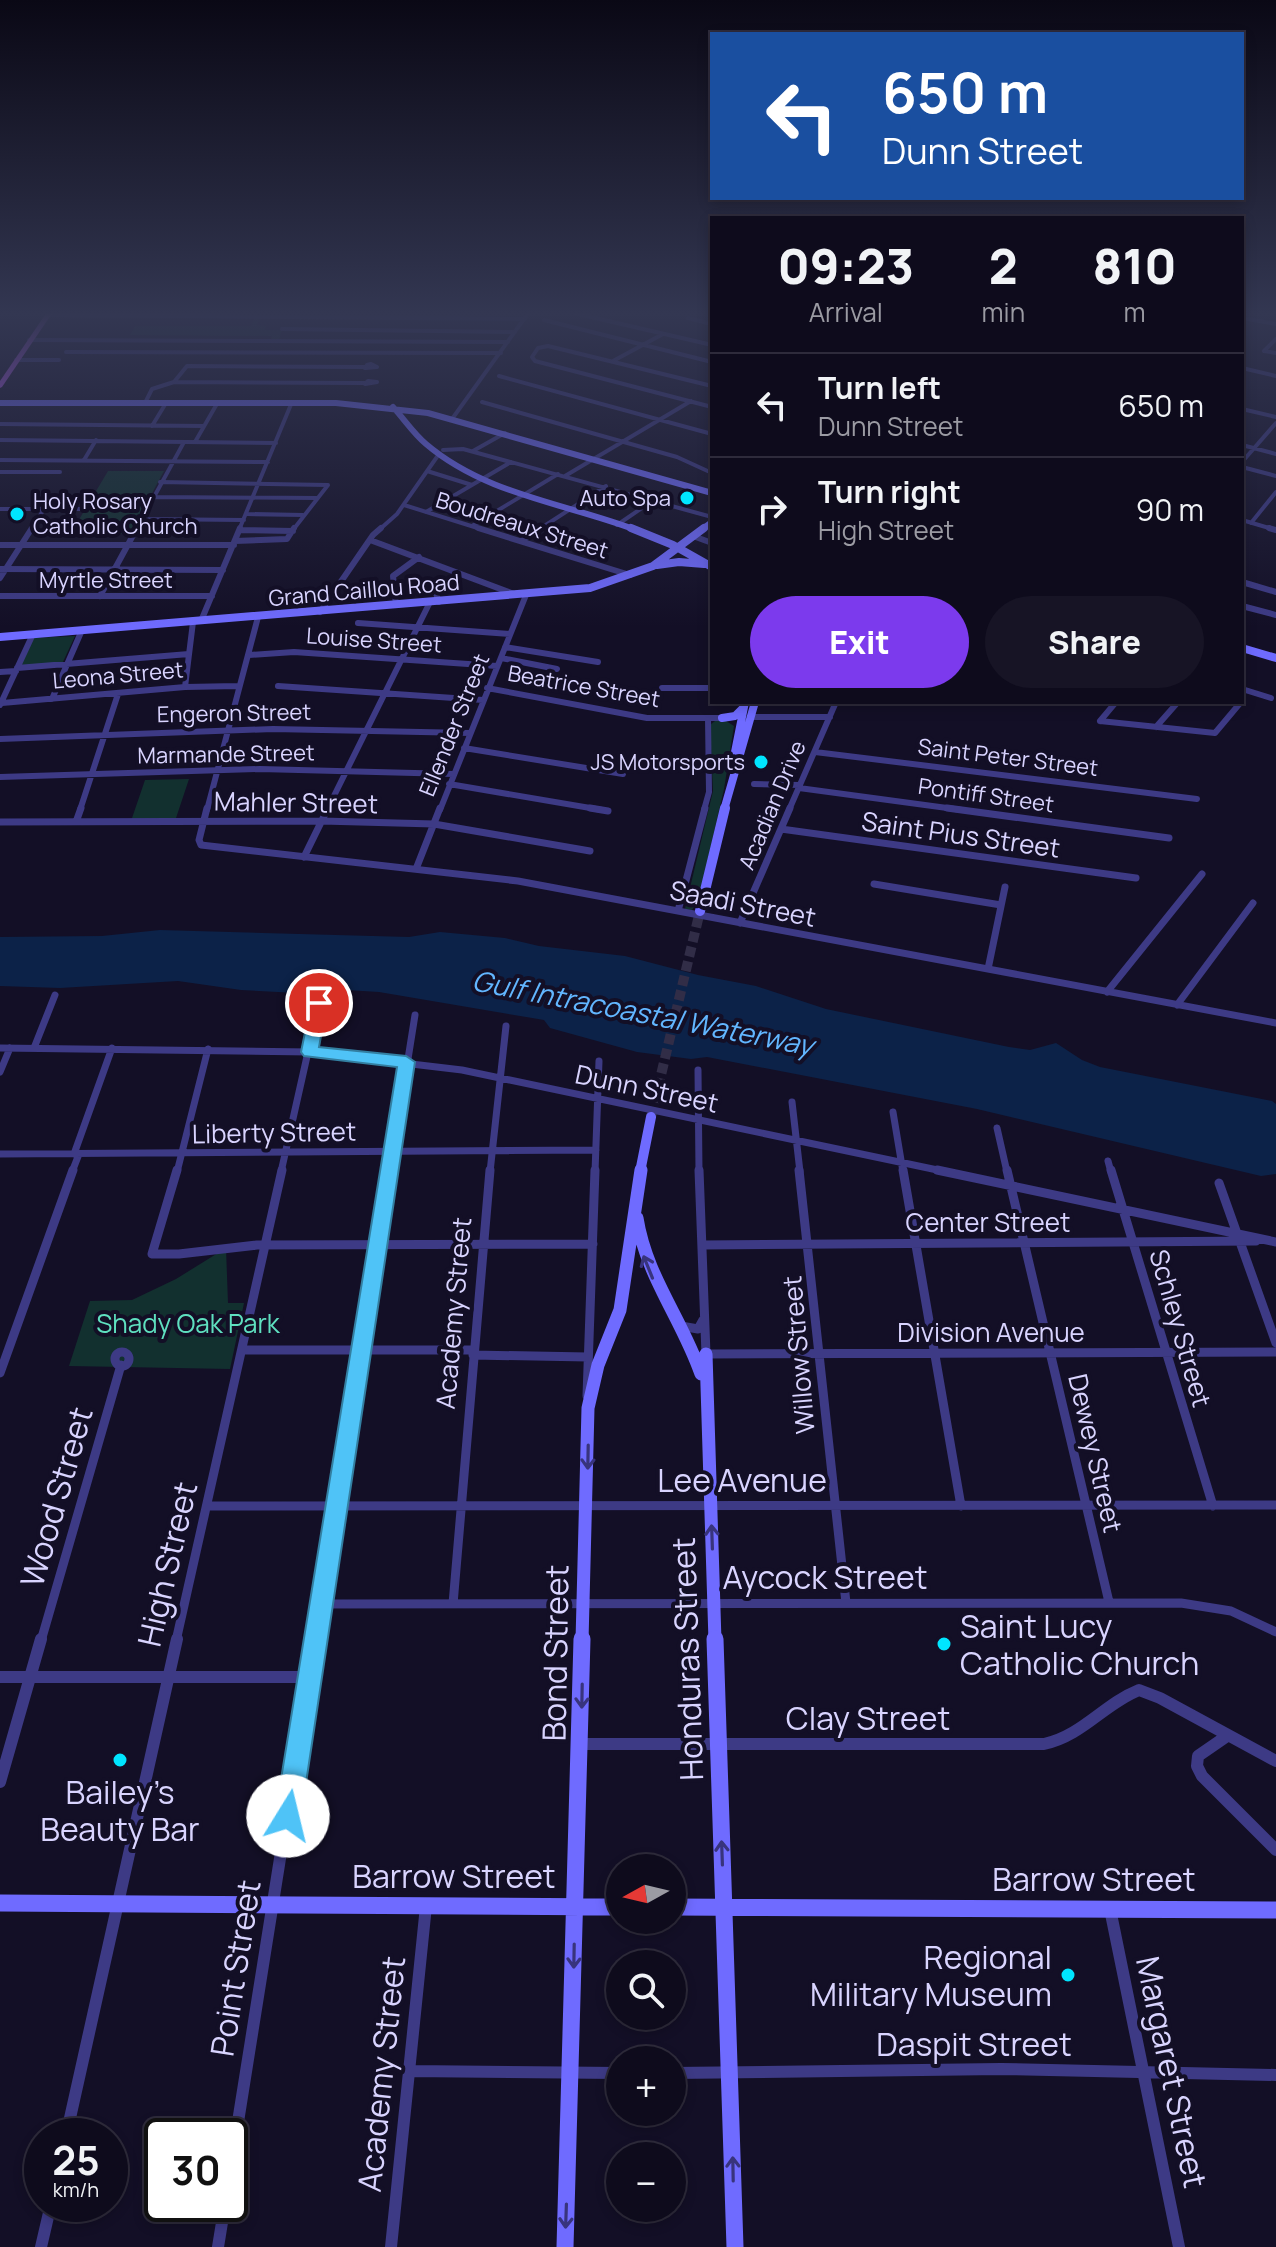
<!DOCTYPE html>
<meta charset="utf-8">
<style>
:root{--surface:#0e0b1c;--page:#171425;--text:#f1f3f6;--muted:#9b9ba3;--line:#2e2b3b;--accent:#7c3aed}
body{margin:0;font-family:Manrope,sans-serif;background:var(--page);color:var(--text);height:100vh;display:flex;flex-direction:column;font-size:30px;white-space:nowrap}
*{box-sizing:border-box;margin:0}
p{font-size:26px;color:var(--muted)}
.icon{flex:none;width:44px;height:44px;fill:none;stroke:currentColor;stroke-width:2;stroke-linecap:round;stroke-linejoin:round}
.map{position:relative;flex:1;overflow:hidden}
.sheet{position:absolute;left:710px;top:216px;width:534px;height:488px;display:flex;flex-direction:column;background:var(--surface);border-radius:0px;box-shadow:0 4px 12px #0003,0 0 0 2px var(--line)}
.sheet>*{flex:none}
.top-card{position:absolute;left:710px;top:32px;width:534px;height:168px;border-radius:0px;box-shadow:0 4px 12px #0003,0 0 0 2px var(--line);background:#1a4fa0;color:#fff;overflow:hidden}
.needle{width:52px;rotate:262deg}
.fabs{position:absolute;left:606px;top:1854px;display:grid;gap:16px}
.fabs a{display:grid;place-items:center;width:80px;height:80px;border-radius:50%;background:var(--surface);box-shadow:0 4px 12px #0003,0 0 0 2px var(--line);font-size:40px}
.speed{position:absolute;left:24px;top:2118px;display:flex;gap:16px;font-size:40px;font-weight:700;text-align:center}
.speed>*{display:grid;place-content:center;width:104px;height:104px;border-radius:50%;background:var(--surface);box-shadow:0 4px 12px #0003,0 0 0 2px var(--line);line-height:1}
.speed small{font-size:20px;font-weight:400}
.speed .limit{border:4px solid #111;border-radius:12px;background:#fff;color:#111}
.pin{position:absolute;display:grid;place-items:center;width:68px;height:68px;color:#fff;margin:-34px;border:4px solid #fff;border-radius:50%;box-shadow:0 2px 8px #0007}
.me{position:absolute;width:88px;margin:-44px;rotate:9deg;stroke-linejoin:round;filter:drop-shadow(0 0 6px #0008)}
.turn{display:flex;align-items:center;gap:28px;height:168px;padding:0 40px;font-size:36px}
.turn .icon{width:104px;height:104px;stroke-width:2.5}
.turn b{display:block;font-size:56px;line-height:68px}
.eta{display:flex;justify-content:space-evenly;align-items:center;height:136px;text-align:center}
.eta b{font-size:48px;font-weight:800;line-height:56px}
.primary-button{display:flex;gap:16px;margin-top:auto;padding:16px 40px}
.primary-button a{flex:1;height:92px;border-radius:48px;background:var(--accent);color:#fff;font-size:32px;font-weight:800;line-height:92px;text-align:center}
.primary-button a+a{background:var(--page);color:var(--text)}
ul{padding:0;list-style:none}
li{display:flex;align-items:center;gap:24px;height:104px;padding:0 40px;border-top:2px solid var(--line)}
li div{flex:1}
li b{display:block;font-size:30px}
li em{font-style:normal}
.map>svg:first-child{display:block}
.green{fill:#12302f}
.water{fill:#0c2248}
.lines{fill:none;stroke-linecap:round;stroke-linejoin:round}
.secondary-tunnel{stroke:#312d47;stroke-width:10;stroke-dasharray:10 5;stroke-linecap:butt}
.street-far4{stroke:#3d3a85;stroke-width:4}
.street-far3{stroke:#3d3a85;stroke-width:6}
.street-far2{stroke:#3d3a85;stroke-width:7}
.street-far1{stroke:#3d3a85;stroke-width:9}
.street{stroke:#3d3a85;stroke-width:12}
.secondary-far4{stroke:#6f6bff;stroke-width:6}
.secondary-far3{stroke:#6f6bff;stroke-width:8}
.secondary-far2{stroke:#6f6bff;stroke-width:10}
.secondary-far1{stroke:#6f6bff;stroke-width:13}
.secondary{stroke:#6f6bff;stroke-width:17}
.primary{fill:#c25bff;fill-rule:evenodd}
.oneway{stroke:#38347d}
.route{fill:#4fc3f7;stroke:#337fa1;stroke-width:2}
.poi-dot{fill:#00e5ff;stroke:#130f26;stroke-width:3}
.labels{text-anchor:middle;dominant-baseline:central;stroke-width:8;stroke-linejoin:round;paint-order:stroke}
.far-poi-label{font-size:22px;fill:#d9d4ff;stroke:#130f26;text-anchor:end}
.far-street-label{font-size:22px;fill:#d9d4ff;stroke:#130f26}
.street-label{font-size:26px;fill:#d9d4ff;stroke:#130f26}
.park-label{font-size:26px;fill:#5fe0c0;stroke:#130f26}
.water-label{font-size:28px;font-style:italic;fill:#62b6ff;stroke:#130f26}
.near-street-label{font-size:32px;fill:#d9d4ff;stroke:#130f26}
.near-poi-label{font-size:32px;fill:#d9d4ff;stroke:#130f26;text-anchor:start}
</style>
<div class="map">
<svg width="1276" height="2247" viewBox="0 0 1276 2247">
<rect width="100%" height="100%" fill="#130f26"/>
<path class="green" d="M256,316H261L257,325L266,326L265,330H282L279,340H271L272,336L130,335L135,326H251Z
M108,471H164L130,534L71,533Z
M75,636L62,664L20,667L33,638Z
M715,721H726L734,726L724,789L698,901L692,910L685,909L713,791L710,725Z
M189,779L175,821H131L145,780Z
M226,1248L228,1303H244L230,1369L69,1366L90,1301L132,1300L176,1279Z"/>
<path class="water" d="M160,930L409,937L440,932L505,938L539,946L625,956L698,975L756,986L826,1009L1009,1047L1030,1050L1056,1043L1082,1060L1100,1067L1272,1101L1276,1104V1174L1261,1176L977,1109L707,1057L691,1059L637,1052L550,1028L544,1020L379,992L330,989L297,993L241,990L178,981L60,988L0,986V937L102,936Z"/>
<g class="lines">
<path class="secondary-tunnel" d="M651,1117L700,911"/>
<path class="street-far4" d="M574,313L712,345
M48,315L525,319
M688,318L712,324
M1242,318L1276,324
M544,320L712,362
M282,329L515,332
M29,340L508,342
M1264,351L1276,339
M1264,351L1276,353
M66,352L501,353
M16,360H59
M613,361L663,334
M371,364L377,367L365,368L367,365Z
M1242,368L1276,376
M499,376L712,434
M368,381L377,382L365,384Z
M174,382L187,366L365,367
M712,386L548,346L538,348L532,357L535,361L712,407
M482,402L677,457L712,473
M145,403L152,389L174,382L365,383
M1242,409L1276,417
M452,419L529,312
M0,424L204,426
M152,426L166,403
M0,440L276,443
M195,442L218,402
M1242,445L1276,454
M443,450L463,449L712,517
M473,451L505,433
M0,460L268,462
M84,460L96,440
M1242,462L1276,423
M1242,467L1276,476
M427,471L472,485
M0,472H60
M565,476L691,401
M160,482L328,485L293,530
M153,497L317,498
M404,505L484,530
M0,509H82
M426,512L511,462
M247,514L303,515
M141,519L244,520
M1242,520L1276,530
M1251,523L1276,492
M617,525L655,499
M472,526L558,474
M31,530L44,509
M136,530L184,442
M239,530L292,402
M379,530L397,514L439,454
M538,530L606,486"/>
<path class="street-far3" d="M478,528L630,575
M1269,528L1276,530
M240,530L293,531
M693,536L712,543
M370,540L514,594
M235,541L287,539L294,528
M521,541L541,528
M0,545H234
M0,569L223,570
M0,578L32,528
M432,582L439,602
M1242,582L1276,592
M0,596H212
M100,596L137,528
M396,605L393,576L419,557
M1242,606L1276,615
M320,612L373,535L381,528
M201,621L240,528
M358,623L510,634
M505,647L598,662
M249,655L294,652L497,666
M501,658L557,669
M17,668L189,654
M0,672L16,671
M278,686L483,700
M185,687L193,622
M487,688L647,718H722
M662,688H712
M1242,689L1271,698
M52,699L82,630
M2,703L185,687L238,686
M0,705L33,634
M752,717H830
M1100,721L1215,733L1241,702
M1100,721L1116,702
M1156,727L1178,702
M0,739L273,729L470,733
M464,748L623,774
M815,752L1197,799
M0,777L260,769L453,774
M449,784L602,810
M754,784L800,785
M799,788L962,810
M80,810L118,694
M207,810L258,617
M327,810L430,602
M440,810L526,595
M704,810L709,792L708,718
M789,810L836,702"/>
<path class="street-far2" d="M207,808L199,840L201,845L518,881L1276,1023
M590,808L608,811
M947,808L1169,838
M0,822L322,821L434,824L590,851
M76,822L81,808
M781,829L1136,878
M304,857L328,808
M416,869L440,808
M874,884L1001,905
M678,911L705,808
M740,923L790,808
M988,969L1005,887
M1107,992L1202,874
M1177,1005L1253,903
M0,1048L310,1052L462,1070L947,1172
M34,1048L55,995
M698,1070L699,1172
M0,1072L10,1048
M792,1102L800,1172
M893,1112L903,1172
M997,1128L1007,1172
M0,1154L596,1150
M74,1154L112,1048
M1108,1161L1111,1172
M72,1172L79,1154
M177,1172L208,1049
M281,1172L319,1003
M390,1172L415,1015
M490,1172L506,1026
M595,1172L599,1061"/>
<path class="street-far1" d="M177,1170L152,1254H179L257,1245L593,1244
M699,1170L706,1354L1276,1352
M799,1170L846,1603
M903,1170L961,1506
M937,1170L1276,1242
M1007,1170L1109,1602
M1111,1170L1213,1506
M1219,1183L1276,1343
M703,1245L1256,1241
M681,1326L698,1329L703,1320
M242,1350H474
M115 1359a7 7 0 1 1 14 0a7 7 0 1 1-14 0Z
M473,1355L588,1357
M0,1373L73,1170
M587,1396L595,1170
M208,1506L1276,1505
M322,1604L1181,1603L1231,1611L1276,1632
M453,1604L490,1170
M41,1641L121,1365
M176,1641L282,1170
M315,1641L390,1170"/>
<path class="street" d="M0,1677H310
M1227,1736L1198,1756L1197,1766L1202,1776L1276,1850
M580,1744H1044C1082,1736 1104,1704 1139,1690L1160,1698L1276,1761
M0,1782L41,1639
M1110,1909L1179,2247
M409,2071L620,2073
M672,2073L1001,2069L1276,2075
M66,2136L177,1639
M230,2172L315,1639
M41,2247L51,2204
M218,2247L225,2204
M391,2247L426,1906"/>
<path class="secondary-far4" d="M0,403H336L428,413L712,493
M393,407C404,419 414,434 426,444C486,495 565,503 636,530
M701,530L712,522"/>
<path class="secondary-far3" d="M631,528L673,545L712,567
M657,565L679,562L704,564
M0,637L590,588L653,566L704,528
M1242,648L1276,658
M722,718L735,716L742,709
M734,757L745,702
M724,810L755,702"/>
<path class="secondary-far2" d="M700,911L725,808
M640,1172L651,1117"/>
<path class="secondary-far1" d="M637,1218C646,1276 682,1319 701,1374
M706,1354L715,1641
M582,1641L588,1408L598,1365L620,1310L641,1170"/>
<path class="secondary" d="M715,1639L735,2247
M0,1903L620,1907
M672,1907L1276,1910
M565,2247L582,1639"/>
<path class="primary" d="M47,312H53L2,387L0,388V381Z"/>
</g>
<defs><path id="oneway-shaft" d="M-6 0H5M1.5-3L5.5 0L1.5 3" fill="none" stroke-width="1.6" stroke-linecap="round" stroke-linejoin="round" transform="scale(2)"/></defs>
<g class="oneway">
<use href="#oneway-shaft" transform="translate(648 1267) rotate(-112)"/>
<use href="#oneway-shaft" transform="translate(588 1457) rotate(91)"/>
<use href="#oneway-shaft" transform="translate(712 1537) rotate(-92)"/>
<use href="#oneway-shaft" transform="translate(582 1696) rotate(91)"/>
<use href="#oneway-shaft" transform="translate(722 1853) rotate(-92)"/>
<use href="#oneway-shaft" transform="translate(574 1956) rotate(91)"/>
<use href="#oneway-shaft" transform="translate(733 2169) rotate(-91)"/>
<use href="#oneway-shaft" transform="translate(566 2216) rotate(92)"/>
</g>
<linearGradient id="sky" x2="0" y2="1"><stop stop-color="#0a0815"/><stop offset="0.5" stop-color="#333752"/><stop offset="1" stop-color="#333752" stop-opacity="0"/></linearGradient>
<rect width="1276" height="627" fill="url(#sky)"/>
<path class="route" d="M319,998L327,1003L319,1047L406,1056L415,1062L301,1816L297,1825L288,1829L279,1825L275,1816L397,1067L304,1056L301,1052L311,1003Z"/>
<g class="poi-dot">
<circle cx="687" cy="498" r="8"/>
<circle cx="17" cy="514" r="8"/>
<circle cx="761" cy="762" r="8"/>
<circle cx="944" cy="1644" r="8"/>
<circle cx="120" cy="1760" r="8"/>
<circle cx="1068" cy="1975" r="8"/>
</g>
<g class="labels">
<g class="far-poi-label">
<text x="671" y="498">Auto Spa</text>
<text x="33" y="501" text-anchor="start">Holy Rosary<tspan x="33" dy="25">Catholic Church</tspan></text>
<text x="745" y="762">JS Motorsports</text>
</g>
<g class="far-street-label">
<text transform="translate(522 525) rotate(17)">Boudreaux Street</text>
<text x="106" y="580">Myrtle Street</text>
<text transform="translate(364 590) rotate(-5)">Grand Caillou Road</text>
<text transform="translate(374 640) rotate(4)">Louise Street</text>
<text transform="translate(118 675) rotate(-5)">Leona Street</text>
<text transform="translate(584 686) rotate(10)">Beatrice Street</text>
<text transform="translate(234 713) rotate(-1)">Engeron Street</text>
<text transform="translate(454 725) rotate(-68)">Ellender Street</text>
<text transform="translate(226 754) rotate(-1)">Marmande Street</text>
<text transform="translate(1008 757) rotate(7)">Saint Peter Street</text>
<text transform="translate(986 795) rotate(8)">Pontiff Street</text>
<text transform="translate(772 805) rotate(-67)">Acadian Drive</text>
</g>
<g class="street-label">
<text transform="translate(296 802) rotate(1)">Mahler Street</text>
<text transform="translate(961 834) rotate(8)">Saint Pius Street</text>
<text transform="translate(743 903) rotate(11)">Saadi Street</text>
<text transform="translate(647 1088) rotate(12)">Dunn Street</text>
<text transform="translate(274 1132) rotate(-1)">Liberty Street</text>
<text x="988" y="1222">Center Street</text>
<text transform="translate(453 1313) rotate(-85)">Academy Street</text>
<text transform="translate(1181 1328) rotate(74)">Schley Street</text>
<text x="991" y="1332">Division Avenue</text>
<text transform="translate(798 1355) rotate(-95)">Willow Street</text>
<text transform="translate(1096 1453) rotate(77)">Dewey Street</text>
</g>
<g class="park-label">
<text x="188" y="1323">Shady Oak Park</text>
</g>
<g class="water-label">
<text transform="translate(643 1012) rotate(11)">Gulf Intracoastal Waterway</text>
</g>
<g class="near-street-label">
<text x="742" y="1480">Lee Avenue</text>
<text transform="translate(56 1497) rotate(-74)">Wood Street</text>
<text transform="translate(167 1564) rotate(-77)">High Street</text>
<text x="825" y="1577">Aycock Street</text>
<text transform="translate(555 1653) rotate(-89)">Bond Street</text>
<text transform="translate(687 1659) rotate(-92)">Honduras Street</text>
<text x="868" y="1718">Clay Street</text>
<text x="454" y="1876">Barrow Street</text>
<text x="1094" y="1879">Barrow Street</text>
<text transform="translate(235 1968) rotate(-81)">Point Street</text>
<text x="974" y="2044">Daspit Street</text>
<text transform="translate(1172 2072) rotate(78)">Margaret Street</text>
<text transform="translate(381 2074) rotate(-84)">Academy Street</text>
</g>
<g class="near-poi-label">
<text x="960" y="1626">Saint Lucy<tspan x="960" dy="37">Catholic Church</tspan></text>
<text x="120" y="1792" text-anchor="middle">Bailey’s<tspan x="120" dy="37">Beauty Bar</tspan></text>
<text x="1052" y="1957" text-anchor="end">Regional<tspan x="1052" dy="37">Military Museum</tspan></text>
</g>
</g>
</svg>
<div class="fabs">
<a><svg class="needle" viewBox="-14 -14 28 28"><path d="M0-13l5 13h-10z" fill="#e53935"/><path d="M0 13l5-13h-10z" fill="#9b9ba3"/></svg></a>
<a><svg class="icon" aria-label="search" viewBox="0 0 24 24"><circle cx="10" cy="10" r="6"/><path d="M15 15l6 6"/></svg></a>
<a>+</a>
<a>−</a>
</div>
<div class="speed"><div>25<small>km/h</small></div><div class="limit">30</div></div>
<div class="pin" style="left:319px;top:1003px;background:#d93025"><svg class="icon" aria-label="arrive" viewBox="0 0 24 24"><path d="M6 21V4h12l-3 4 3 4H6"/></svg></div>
<svg class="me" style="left:288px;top:1816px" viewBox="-20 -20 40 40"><circle r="19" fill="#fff"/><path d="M0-13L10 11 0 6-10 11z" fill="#4fc3f7"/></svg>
<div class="top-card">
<div class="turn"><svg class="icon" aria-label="left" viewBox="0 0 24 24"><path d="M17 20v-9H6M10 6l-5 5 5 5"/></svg><div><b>650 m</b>Dunn Street</div></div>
</div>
<section class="sheet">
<div class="eta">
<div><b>09:23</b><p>Arrival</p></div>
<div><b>2</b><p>min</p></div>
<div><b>810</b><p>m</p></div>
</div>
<ul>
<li><svg class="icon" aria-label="left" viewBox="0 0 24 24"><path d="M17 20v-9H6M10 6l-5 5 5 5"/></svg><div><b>Turn left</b><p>Dunn Street</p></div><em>650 m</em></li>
<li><svg class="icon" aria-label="right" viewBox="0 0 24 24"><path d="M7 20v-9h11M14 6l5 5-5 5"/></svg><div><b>Turn right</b><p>High Street</p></div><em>90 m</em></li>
</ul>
<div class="primary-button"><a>Exit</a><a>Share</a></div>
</section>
</div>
